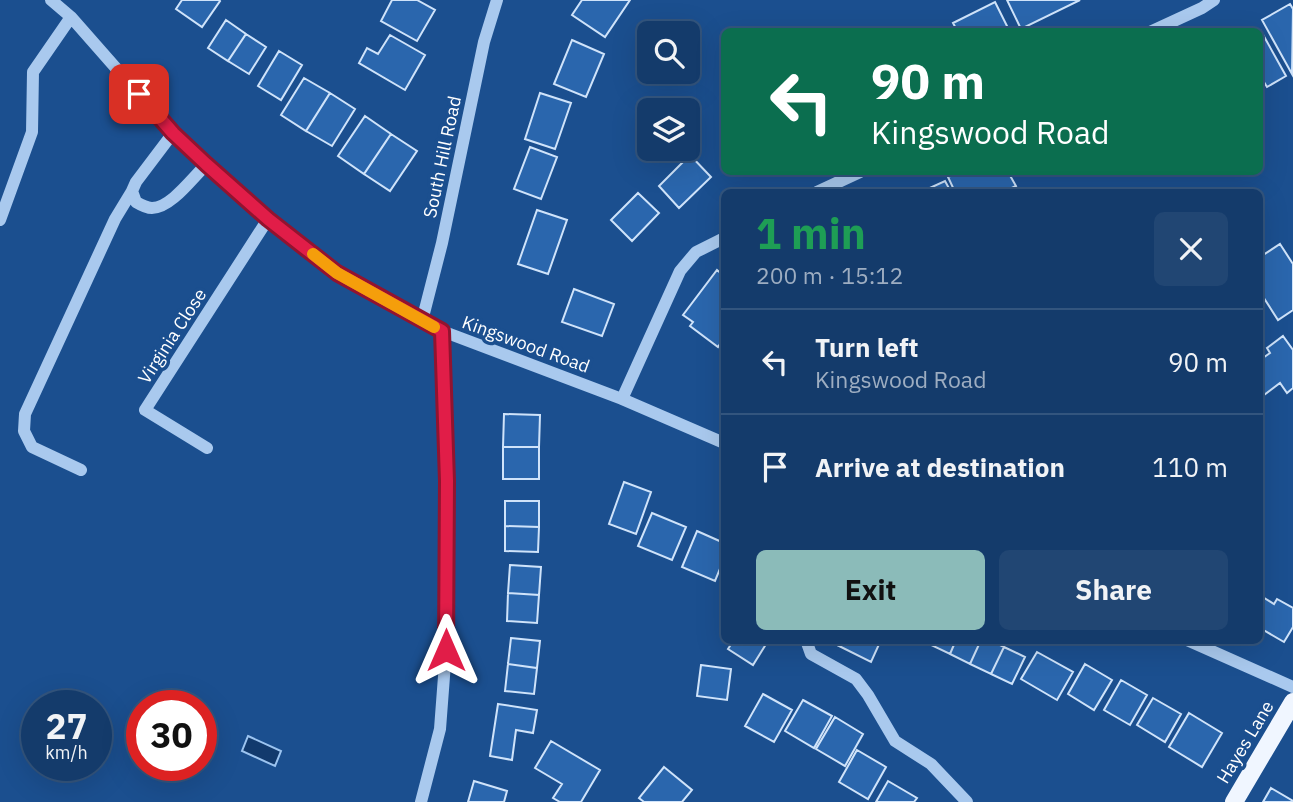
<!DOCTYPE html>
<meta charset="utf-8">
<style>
:root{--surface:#143b6b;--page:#214673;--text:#f1f3f6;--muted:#9dadc1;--line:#33557e;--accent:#8bbbb9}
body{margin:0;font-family:"IBM Plex Sans",sans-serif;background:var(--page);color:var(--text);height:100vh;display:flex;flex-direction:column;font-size:26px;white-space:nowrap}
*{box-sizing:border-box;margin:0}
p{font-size:23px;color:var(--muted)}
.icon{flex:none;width:38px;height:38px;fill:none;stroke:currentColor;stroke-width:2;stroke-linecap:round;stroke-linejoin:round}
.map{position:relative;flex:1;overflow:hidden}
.panel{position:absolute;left:721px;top:189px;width:542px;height:455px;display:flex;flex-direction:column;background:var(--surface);border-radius:10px;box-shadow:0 7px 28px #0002,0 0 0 2px var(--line)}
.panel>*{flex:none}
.top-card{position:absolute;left:721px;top:28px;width:542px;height:147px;border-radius:10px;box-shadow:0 7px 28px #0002,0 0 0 2px var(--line);background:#0b6e4f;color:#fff;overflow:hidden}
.controls{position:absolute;left:637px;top:21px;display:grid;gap:14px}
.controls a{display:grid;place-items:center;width:63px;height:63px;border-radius:10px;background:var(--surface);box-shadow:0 7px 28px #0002,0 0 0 2px var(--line);font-size:35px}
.speed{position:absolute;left:21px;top:690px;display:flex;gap:14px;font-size:35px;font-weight:700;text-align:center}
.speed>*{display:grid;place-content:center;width:91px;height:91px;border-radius:50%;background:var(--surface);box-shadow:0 7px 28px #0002,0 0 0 2px var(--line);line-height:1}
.speed small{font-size:18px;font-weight:400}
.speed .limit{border:10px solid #d22;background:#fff;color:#111}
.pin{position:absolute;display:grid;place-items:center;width:60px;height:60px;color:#fff;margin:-30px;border-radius:14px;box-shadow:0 4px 10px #0006}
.me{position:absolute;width:77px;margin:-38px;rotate:0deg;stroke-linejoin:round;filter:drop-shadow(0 0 5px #0008)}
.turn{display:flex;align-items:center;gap:24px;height:147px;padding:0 35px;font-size:32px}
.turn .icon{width:91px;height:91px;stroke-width:2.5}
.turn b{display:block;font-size:49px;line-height:60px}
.round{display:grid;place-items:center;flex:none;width:74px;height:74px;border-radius:10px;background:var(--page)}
.overview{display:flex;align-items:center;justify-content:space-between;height:119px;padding:0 35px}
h1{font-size:42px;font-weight:700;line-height:52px;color:#1e9e55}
.button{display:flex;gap:14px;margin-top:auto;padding:14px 35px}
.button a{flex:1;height:80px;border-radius:10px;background:var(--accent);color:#111;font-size:28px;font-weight:700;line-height:80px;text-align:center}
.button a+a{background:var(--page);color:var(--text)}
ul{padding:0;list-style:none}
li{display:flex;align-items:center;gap:21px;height:105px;padding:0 35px;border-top:2px solid var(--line)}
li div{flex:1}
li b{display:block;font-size:26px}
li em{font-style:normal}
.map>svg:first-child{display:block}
.water{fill:#123a6d;stroke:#9cc4f0;stroke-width:2}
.building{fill:#2a66ad;stroke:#cfe3fa;stroke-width:2}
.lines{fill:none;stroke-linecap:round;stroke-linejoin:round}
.minor{stroke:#a9c9ee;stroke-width:12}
.major{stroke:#f0f6ff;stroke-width:18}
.route-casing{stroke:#92132f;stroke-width:18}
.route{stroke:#e11d48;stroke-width:12}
.slow{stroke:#f59e0b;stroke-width:12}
.labels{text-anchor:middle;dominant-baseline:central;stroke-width:7;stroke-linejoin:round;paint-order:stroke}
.street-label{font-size:18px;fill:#fff;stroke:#1b4f8f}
</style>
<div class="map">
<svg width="1293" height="802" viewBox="0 0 1293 802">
<rect width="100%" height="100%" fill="#1b4f8f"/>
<path class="water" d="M248,736L281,751L275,766L242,751Z"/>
<path class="building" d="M182,0H219L220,1L202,27L176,9Z
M392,0H417L435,10L417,41L381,21Z
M582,0H630L605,37L572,15Z
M1007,0H1080L1021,29Z
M995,2L1010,32H958L953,23Z
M1290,4L1293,9L1292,74L1262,20Z
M226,20L246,34L228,61L208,48Z
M1261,31L1286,76L1267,87L1264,82L1260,84L1259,32Z
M246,34L266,47L249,74L228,61Z
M390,35L425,55L405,90L359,63L367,48L378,54Z
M572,40L604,54L586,97L554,84Z
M279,51L302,65L281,100L258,86Z
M304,78L330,93L306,131L281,115Z
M330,93L355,109L332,146L306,131Z
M540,93L571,103L555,149L525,139Z
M365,116L391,134L364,174L338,156Z
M391,134L417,151L390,191L364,174Z
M530,147L557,157L541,199L514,189Z
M690,155L711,177L679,208L659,186Z
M960,172H1008L1016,186L1003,192H955L948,177Z
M945,181L951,192H921Z
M638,193L659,213L632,241L611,220Z
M537,210L567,220L548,274L518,264Z
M1280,244L1293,264V310L1278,320L1260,292V257Z
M717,270L724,276V347L720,344L718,347L690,326L693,322L683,315Z
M574,289L614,304L602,336L562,322Z
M1283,336L1293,350V388L1287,393L1280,383L1260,398V360L1270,353L1267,348Z
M504,414L540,415L539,447H503Z
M503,447H539V479H503Z
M624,482L651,492L636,534L609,524Z
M505,501H539V527L505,526Z
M652,513L686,527L672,560L638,546Z
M505,526L539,527L538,552L505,551Z
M697,531L724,543V559L715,581L682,567Z
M510,565L541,567L539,595L508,593Z
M508,593L539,595L537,623L507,621Z
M1261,596L1274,604L1277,599L1293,608V627L1284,642L1260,628V599Z
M511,638L540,641L537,668L508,664Z
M734,640H768V641L753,665L728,649Z
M827,640H881L871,662Z
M930,640H956L950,654L929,644Z
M956,640H981L970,664L950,654Z
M981,640H990L1004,647L991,674L970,664Z
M1004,647L1025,657L1012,684L991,674Z
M1037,652L1073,672L1057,700L1021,679Z
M508,664L537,668L534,694L505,691Z
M1085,664L1112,680L1094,710L1068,694Z
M701,665L731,669L727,700L697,696Z
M1121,680L1147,695L1130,725L1104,710Z
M763,694L792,710L774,742L745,726Z
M1153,698L1181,714L1165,742L1137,725Z
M803,700L832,716L814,748L785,731Z
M498,704L537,710L533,733L516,730L512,760L490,756Z
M1189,713L1222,733L1202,767L1169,747Z
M835,717L863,734L845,766L816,749Z
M551,741L600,770L581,802H560L553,798L562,784L535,768Z
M857,750L886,767L868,799L839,782Z
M664,767L692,790L682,802H644L639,798Z
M474,781L507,791L504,802H468Z
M888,781L917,798L914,802H876Z
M1271,788L1293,801V802H1263Z"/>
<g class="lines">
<path class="minor" d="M51,0L71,17L173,133L206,165L268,219L337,273L442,331L622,399L724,443
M1150,32L1202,8L1214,0
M173,133L136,182L132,191L136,202C141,205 147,208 152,208C171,208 193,177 206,165
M817,192L860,172
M0,220L32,132L33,72L71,17
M422,321L442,243L484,42L497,0
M622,399L680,271L696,252L724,238
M207,448L145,410L268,219
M81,470L32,447L24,431L25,414L115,219L132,191
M806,640L811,654L856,679L868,695L895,741L931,764L967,802
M1187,640L1293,687
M421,802L440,729L446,650L447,481L442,331"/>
<path class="major" d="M1234,802L1293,702"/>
</g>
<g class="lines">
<g class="route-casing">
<path id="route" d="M139,94L173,133L206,164L268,219L337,273L442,331L447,481L446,650"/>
</g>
<use href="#route" class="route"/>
<path class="slow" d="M313,254L337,273L434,327"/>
</g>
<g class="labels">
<g class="street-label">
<text transform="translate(442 157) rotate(-78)">South Hill Road</text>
<text transform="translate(172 336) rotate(-57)">Virginia Close</text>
<text transform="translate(526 344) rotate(20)">Kingswood Road</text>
<text transform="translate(1245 742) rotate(-59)">Hayes Lane</text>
</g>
</g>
</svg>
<div class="controls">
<a><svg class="icon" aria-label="search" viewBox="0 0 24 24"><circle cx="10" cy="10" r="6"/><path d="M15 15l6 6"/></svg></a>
<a><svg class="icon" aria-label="layers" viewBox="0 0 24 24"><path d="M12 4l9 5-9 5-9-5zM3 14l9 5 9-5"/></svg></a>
</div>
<div class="speed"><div>27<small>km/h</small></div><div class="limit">30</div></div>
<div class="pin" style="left:139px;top:94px;background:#d93025"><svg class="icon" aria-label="arrive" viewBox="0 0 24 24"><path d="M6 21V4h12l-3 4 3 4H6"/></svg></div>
<svg class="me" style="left:446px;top:650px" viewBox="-20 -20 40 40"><path d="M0-17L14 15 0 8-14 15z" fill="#e11d48" stroke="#fff" stroke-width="4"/></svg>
<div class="top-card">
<div class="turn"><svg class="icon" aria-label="left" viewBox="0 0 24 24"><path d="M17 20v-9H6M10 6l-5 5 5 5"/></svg><div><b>90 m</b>Kingswood Road</div></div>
</div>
<section class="panel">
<div class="overview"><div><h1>1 min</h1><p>200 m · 15:12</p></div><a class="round"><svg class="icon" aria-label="close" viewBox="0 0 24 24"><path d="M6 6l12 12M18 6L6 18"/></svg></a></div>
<ul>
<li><svg class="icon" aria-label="left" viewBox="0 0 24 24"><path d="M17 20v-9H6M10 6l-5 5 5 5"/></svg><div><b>Turn left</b><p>Kingswood Road</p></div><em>90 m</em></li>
<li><svg class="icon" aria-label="arrive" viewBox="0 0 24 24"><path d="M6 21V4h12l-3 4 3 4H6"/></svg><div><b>Arrive at destination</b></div><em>110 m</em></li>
</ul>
<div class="button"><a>Exit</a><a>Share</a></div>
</section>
</div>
